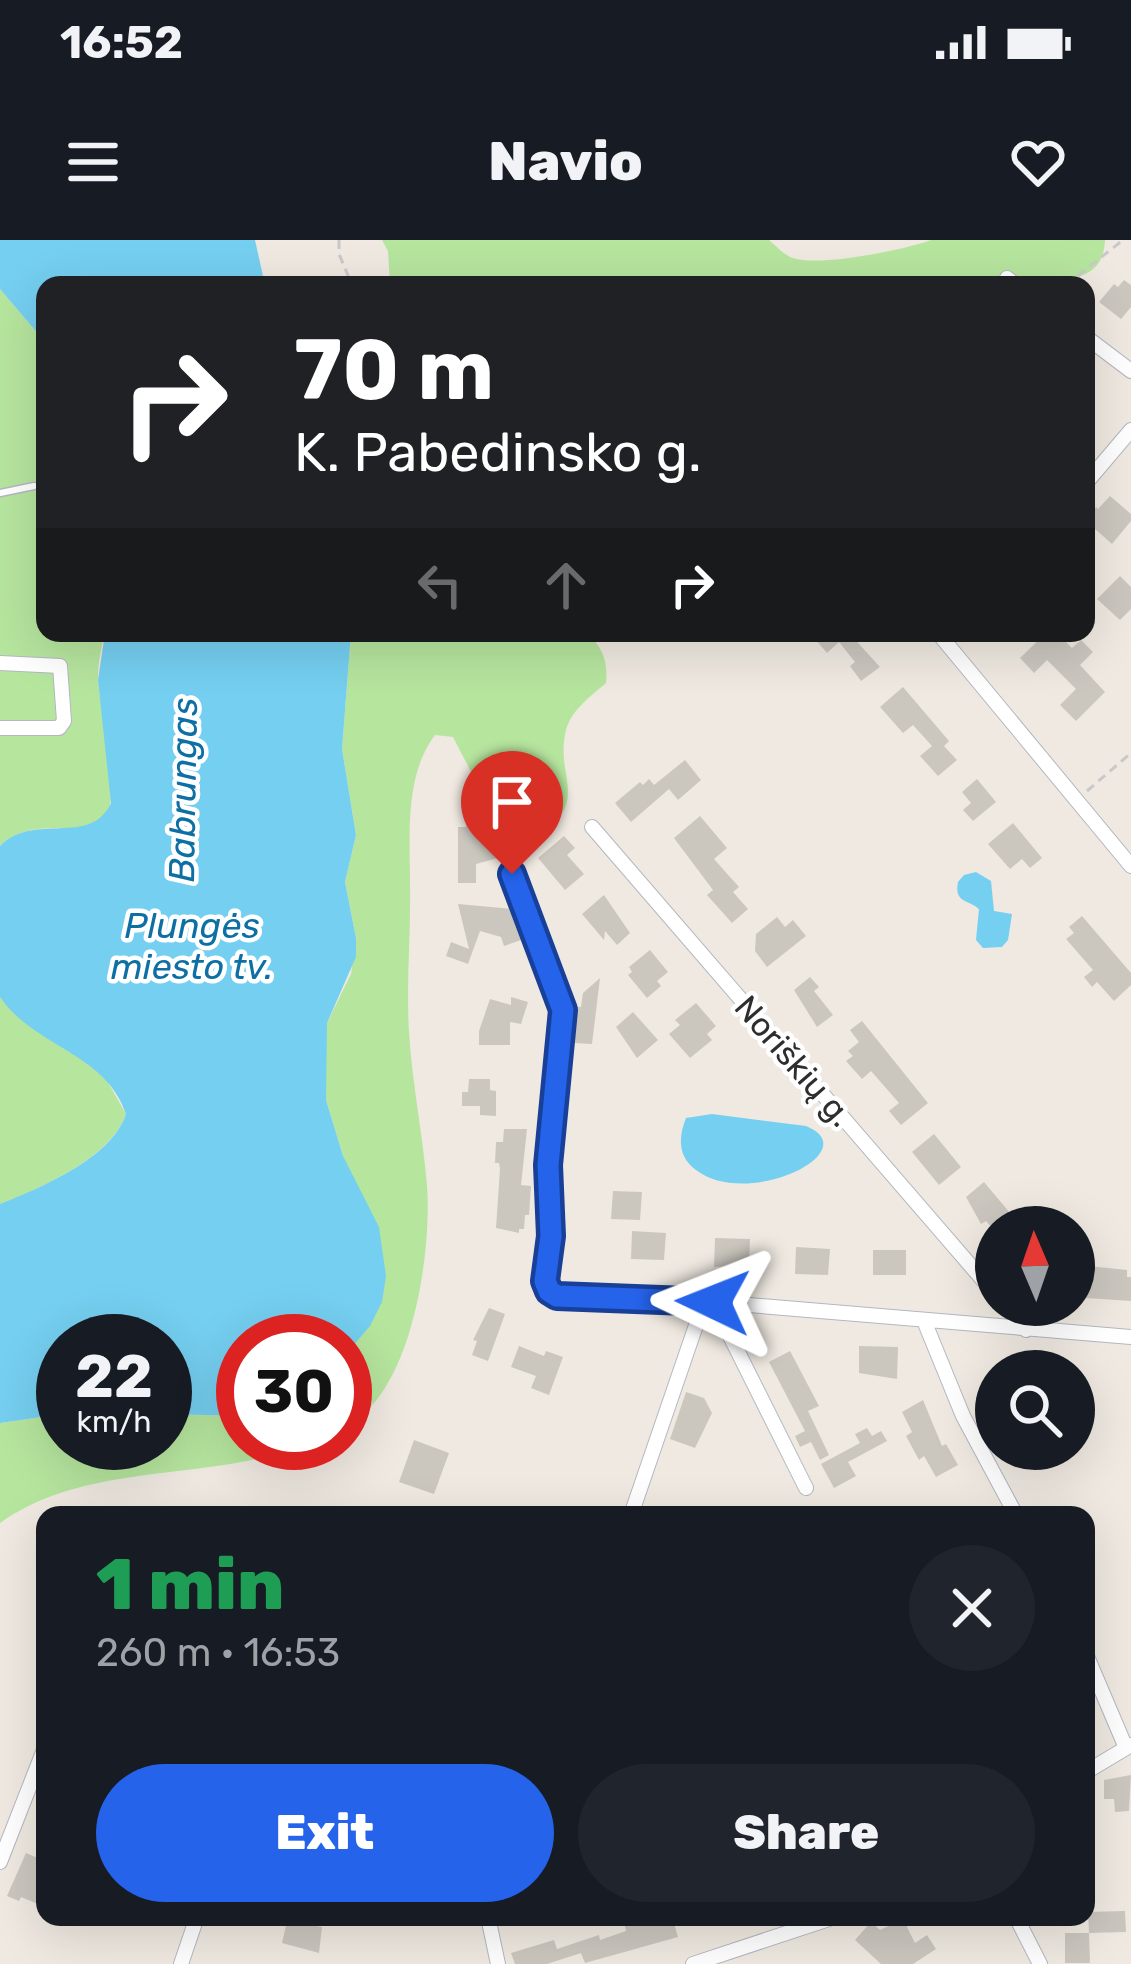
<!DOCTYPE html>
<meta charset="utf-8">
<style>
:root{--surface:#171b24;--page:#20242c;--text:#f1f3f6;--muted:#9ea1a6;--accent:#2563eb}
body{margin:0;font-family:Rubik,sans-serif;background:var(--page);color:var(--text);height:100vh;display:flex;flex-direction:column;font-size:45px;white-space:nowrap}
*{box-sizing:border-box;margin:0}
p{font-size:39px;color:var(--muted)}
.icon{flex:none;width:66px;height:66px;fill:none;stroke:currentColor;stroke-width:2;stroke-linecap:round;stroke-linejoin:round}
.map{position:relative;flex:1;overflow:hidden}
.details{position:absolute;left:36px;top:1266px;width:1059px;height:420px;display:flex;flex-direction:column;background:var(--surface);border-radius:24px;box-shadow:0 12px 48px #0002}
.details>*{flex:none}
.hud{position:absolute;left:36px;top:36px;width:1059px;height:366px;border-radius:24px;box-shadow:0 12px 48px #0002;background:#202124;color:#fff;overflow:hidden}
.needle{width:78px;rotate:358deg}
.buttons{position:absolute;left:975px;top:966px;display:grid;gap:24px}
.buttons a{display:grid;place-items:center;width:120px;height:120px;border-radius:50%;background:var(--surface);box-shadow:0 12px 48px #0002;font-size:60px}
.speed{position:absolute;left:36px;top:1074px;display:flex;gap:24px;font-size:60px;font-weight:700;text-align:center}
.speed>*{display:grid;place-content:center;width:156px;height:156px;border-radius:50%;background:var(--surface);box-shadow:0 12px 48px #0002;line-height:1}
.speed small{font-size:30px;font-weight:400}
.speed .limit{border:18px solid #d22;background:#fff;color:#111}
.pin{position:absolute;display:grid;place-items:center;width:102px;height:102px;color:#fff;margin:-123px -51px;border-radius:50% 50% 50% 0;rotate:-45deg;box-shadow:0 0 12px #0007}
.pin .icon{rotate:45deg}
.me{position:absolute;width:132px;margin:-66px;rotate:272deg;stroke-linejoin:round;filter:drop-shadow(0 0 9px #0008)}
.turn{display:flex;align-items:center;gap:42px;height:252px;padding:0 60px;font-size:54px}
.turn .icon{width:156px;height:156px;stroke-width:2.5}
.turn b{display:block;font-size:84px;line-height:102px}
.lanes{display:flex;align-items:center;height:114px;padding:0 60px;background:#0003;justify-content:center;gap:60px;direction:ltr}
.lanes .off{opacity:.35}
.round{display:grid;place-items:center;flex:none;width:126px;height:126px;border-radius:63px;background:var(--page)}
.head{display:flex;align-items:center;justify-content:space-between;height:204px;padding:0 60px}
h1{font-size:72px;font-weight:800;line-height:90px;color:#1e9e55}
.action{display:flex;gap:24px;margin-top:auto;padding:24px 60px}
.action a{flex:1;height:138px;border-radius:72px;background:var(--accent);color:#fff;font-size:48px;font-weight:800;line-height:138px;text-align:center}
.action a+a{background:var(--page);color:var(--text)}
.status{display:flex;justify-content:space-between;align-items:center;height:84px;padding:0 60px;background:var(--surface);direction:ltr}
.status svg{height:33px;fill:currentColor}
header{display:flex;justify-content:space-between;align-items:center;height:156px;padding:0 60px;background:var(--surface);font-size:54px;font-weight:800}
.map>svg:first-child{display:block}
.green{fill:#b6e59e}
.water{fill:#75cff0}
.building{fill:#cbc7bf}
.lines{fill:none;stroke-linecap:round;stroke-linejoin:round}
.service-casing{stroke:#b4b7c1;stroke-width:9}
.minor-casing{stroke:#b4b7c1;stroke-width:16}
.path{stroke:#c9c9c9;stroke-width:3;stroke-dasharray:9 6;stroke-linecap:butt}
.service{stroke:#fff;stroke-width:6}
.minor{stroke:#fff;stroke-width:14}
.route-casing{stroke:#184099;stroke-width:30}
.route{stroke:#2563eb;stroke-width:21}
.labels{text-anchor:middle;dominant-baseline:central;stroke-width:9;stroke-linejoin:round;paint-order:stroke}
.street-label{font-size:33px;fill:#2e2e2e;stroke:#fff}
.water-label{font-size:36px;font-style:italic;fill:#0d6fa3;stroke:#fff}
</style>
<div class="status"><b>16:52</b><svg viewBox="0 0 49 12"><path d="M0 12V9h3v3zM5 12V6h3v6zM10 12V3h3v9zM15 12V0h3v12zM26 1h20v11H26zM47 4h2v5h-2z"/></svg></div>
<header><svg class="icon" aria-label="menu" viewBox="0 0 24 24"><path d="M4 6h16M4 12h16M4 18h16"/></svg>Navio<svg class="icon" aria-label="heart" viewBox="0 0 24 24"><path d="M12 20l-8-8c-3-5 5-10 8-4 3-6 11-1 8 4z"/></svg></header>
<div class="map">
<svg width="1131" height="1724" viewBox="0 0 1131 1724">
<rect width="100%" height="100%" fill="#efe9e1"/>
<path class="green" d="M382,0H769C775,5 785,16 793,18C820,27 904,10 931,0H1105C1103,49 1055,37 1016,45H390L388,11Z
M0,49L45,102V393H105C101,408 98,423 98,439C99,469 124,555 104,577C82,601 33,573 0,606Z
M351,393H588C603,409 608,421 606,443C589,458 569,471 565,495C557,538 587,557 545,592C534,601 526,608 512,611L453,497L435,495C404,536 410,596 410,645C411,694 406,744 409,792C412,843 423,895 427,946C432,1012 412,1156 345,1186V1115L354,1106L343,916L326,860L324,803L327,783L351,734L356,698L345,642L356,595L342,509Z
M0,757L105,837L126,874C111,918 40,948 0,964Z
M63,1174V1203H165V1174L243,1176V1203H305C290,1208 275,1215 260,1218C174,1238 76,1229 0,1283V1183Z"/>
<path class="water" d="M0,0H255L265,45H45V102L0,49Z
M105,393H351L342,509L356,595L345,642L356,698V717L327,783L326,860L343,916L379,987L386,1036L382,1062L370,1086L345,1115V1101H243V1176L165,1174V1101H63V1174L0,1183V964C40,948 112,918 126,874C106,813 34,807 0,757V606C34,571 90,608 111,563L98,440Z
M976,632L991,641L994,671L1012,674L1008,700L1002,707L983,708L976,700L979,669C967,659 954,663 958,642L964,635Z
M712,874L806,886C868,911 748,970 696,930C678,917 678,898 686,878Z"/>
<path class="building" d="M1124,40L1131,45V67L1121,79L1099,62L1114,44L1118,47Z
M1110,256L1131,274V281L1112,304L1086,281L1096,267L1098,269Z
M1120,336L1131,347V369L1120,380L1097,359Z
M810,393H849L880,427L861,441L850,426L855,422L839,402L827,413Z
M1046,393H1057L1072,408L1081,400L1093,412L1080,425L1105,452L1076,481L1060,465L1076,449L1047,420L1034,433L1020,418Z
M903,447L949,501L944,506L957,520L938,536L920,516L932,506L913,485L903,493L880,467Z
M685,520L701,540L678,560L669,549L631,582L615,563L640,542L643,545L649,539L654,545Z
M977,539L996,562L973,581L963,570L971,563L962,552Z
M466,554H478L505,616L476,624V643H458V587H466Z
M700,576L727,608L714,619L739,647L733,652L748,669L732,683L707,655L713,650L674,598Z
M1013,583L1042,618L1030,628L1022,619L1010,629L988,604Z
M564,596L575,608L567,615L584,634L565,650L538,618Z
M604,655L630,693L617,705L605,691L604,700L582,674Z
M458,664L513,669L524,699L504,706L501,697L480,691L468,724L446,716L451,702L469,709Z
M1082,676L1131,733V745L1114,761L1097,742L1092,747L1084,737L1093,730L1066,699L1074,693L1069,687Z
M777,677L785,687L793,680L806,696L767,727L755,711L756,694Z
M650,710L668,732L657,741L661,746L647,758L628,735L632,732L629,727Z
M810,737L819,747L814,751L833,775L817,787L794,750Z
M600,738L592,804L573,803L576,767H581L583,753Z
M511,757L528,762L521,784L510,782V805H479V791L490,759L511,765Z
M696,763L716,786L707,794L712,800L690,818L669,794L680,785L675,780Z
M633,772L658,800L637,818L616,787Z
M862,781L928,863L901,885L889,871L899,863L871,831L862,839L846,821L853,816L848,811L859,802L850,790Z
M469,839H490V850L496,851V876L480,875V866H462V852H468Z
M504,889H527L521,945L531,946L529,975H525L524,989H519V993L496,988L500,929L499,923H495L496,902H503Z
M934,894L961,927L939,945L912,912Z
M984,942L1010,973L992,988L986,981L981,984L966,957Z
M613,951L642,952L640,980L611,979Z
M632,991L666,993L664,1020L631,1019Z
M715,998L750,999L749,1025L714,1027Z
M796,1007L830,1009L828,1035L795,1034Z
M873,1010H906V1035H873Z
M1088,1026L1127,1030V1037H1131V1061L1086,1058Z
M489,1068L505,1074L488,1121L472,1115L477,1101L473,1100Z
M519,1106L544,1116L546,1111L563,1117L549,1155L531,1148L536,1136L511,1127Z
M859,1106L898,1107L897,1139L859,1133Z
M790,1111L819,1166L808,1171L829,1215L820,1220L811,1202L800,1207L795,1196L805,1191L769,1122Z
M686,1152L704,1158L712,1173L695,1208L670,1199Z
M923,1160L942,1206L946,1204L958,1225L936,1237L924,1216L919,1220L906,1196L912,1192L902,1172Z
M867,1188L872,1196L881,1191L887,1201L848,1222L856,1236L834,1248L821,1224L860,1203L855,1194Z
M414,1200L449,1213L434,1254L399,1242Z
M1131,1535L1129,1571L1115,1572L1114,1559H1104V1540Z
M26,1613L45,1621V1667L21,1657L19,1661L7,1656Z
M1125,1671L1126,1692L1089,1693L1088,1672Z
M288,1677H311L310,1685L322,1687L319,1713L282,1703Z
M635,1677H672L678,1697L585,1723L581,1713L547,1724H515L511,1713L554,1700L557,1709L599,1695L600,1700L626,1691L625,1686L636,1682Z
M903,1679L915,1703L927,1695L936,1709L913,1724H881L855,1700L871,1682L880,1690Z
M1065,1693H1089L1090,1723H1065Z"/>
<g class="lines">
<g class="service-casing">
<path id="service" d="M0,253L34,246"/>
</g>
<g class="minor-casing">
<path id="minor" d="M1007,38L1016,45
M1086,97L1131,131
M1086,243L1131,190
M938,393L1131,626
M0,423L60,426L64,481L59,488H0
M592,587L996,1055
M512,634L563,770L548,924L551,996L545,1041L549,1051L557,1056L713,1062L1131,1097
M713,1062L806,1248
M1005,1065L1026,1090
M925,1083L963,1176L1016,1275
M631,1275L704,1062
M1086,1414L1126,1508
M1086,1532L1131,1505
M0,1622L45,1507
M488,1677L498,1724
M1016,1677L1040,1724
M181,1724L197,1677
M693,1724L835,1677"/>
</g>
<path class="path" d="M339,0V14L352,45
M1066,45L1123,0
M1087,551L1131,513"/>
<use href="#service" class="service"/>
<use href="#minor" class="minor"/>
</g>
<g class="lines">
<g class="route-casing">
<path id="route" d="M512,634L563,770L548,925L551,996L545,1041L549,1051L557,1056L713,1062"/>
</g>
<use href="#route" class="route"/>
</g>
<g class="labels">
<g class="street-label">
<text transform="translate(794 821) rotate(49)">Noriškių g.</text>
</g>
<g class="water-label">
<text transform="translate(183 550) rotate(-89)">Babrungas</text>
<text x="192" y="685">Plungės<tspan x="192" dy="41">miesto tv.</tspan></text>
</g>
</g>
</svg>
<div class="buttons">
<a><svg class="needle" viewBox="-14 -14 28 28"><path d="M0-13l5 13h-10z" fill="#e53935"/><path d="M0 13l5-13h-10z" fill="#9ea1a6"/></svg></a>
<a><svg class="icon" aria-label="search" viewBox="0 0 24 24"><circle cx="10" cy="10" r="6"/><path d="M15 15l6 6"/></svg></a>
</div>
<div class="speed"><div>22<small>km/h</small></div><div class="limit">30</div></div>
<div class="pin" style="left:512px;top:634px;background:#d93025"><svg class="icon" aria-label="arrive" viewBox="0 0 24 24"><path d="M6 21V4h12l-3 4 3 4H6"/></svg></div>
<svg class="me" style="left:713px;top:1062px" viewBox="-20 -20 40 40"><path d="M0-17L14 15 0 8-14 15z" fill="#2563eb" stroke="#fff" stroke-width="4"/></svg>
<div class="hud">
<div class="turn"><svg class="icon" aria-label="right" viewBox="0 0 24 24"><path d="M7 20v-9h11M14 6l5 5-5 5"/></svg><div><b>70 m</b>K. Pabedinsko g.</div></div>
<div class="lanes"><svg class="icon off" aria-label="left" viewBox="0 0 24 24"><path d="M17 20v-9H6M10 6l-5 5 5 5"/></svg><svg class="icon off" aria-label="ahead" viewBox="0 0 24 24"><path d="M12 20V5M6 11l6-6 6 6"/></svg><svg class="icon" aria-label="right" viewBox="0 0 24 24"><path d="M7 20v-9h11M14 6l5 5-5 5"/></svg></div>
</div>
<section class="details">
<div class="head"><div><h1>1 min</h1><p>260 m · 16:53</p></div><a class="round"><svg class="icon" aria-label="close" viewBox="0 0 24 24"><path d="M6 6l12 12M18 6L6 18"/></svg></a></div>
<div class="action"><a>Exit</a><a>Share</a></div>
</section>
</div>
